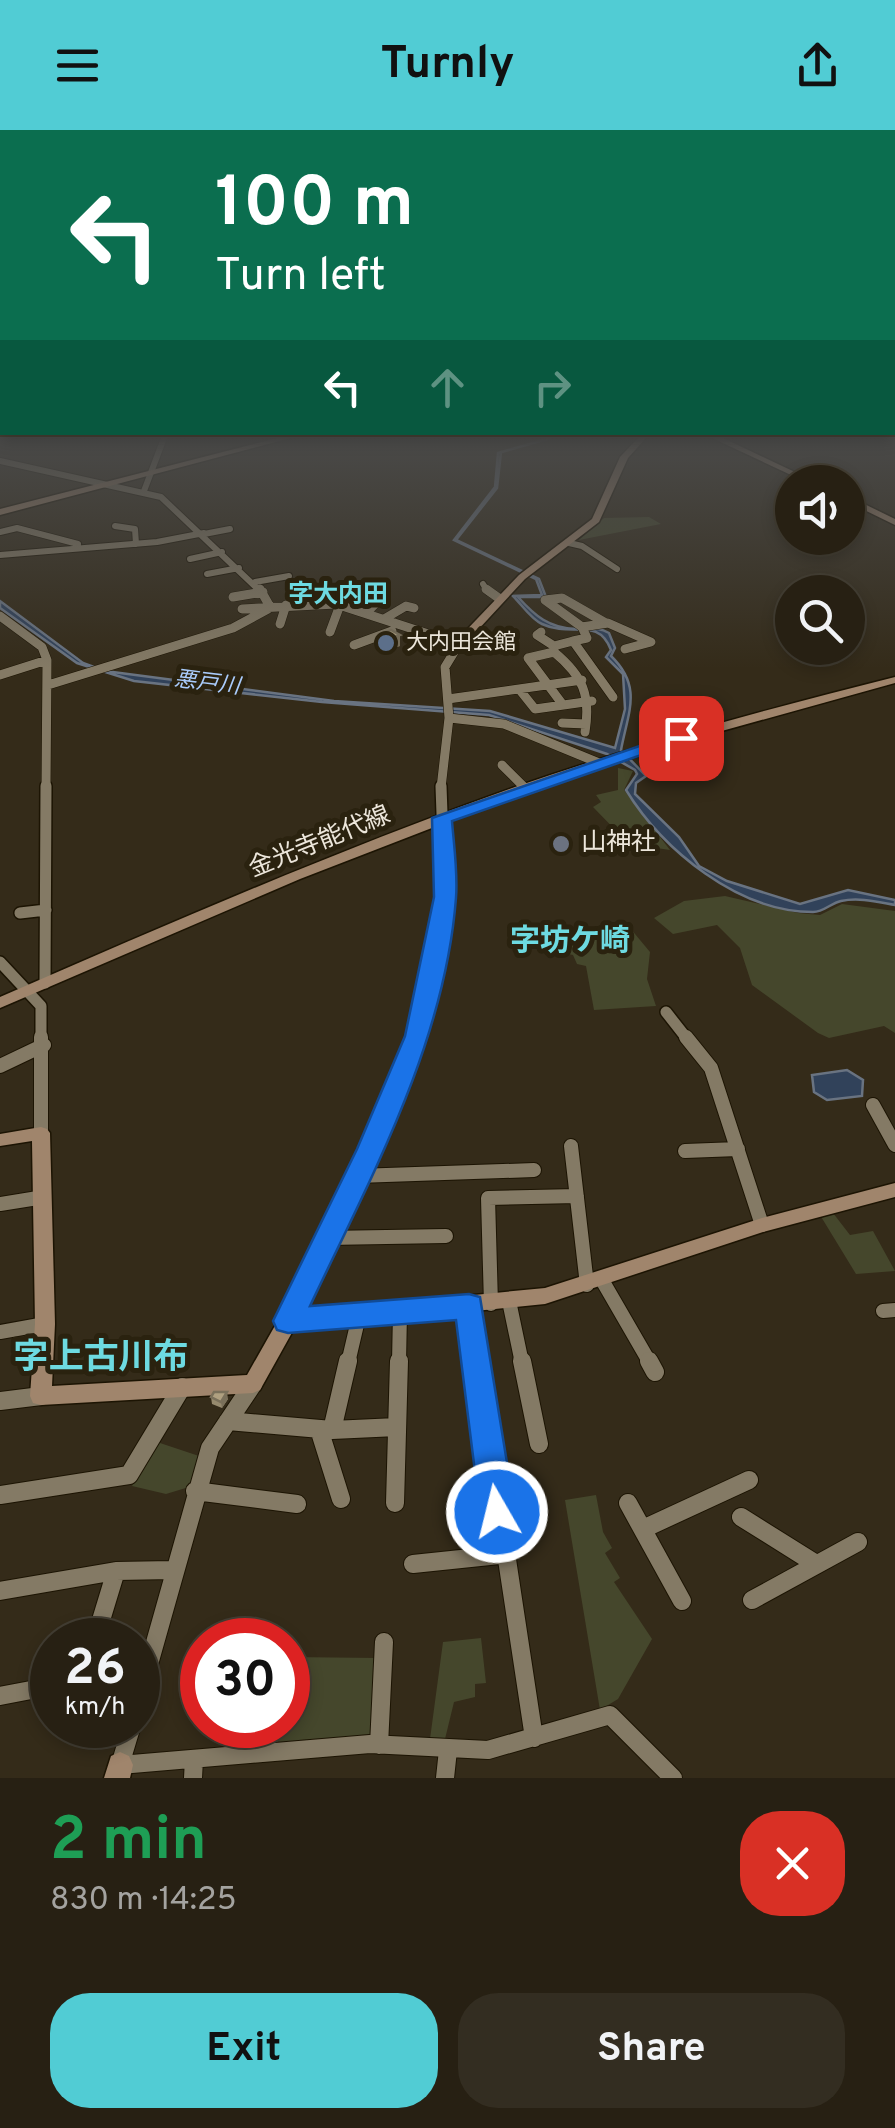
<!DOCTYPE html>
<meta charset="utf-8">
<style>
:root{--surface:#272013;--page:#332d21;--text:#f1f3f6;--muted:#a4a3a0;--line:#433e33;--accent:#51ccd4}
body{margin:0;font-family:Overpass,"Noto Sans JP",sans-serif;background:var(--page);color:var(--text);height:100vh;display:flex;flex-direction:column;font-size:38px;white-space:nowrap}
*{box-sizing:border-box;margin:0}
p{font-size:32px;color:var(--muted)}
.icon{flex:none;width:55px;height:55px;fill:none;stroke:currentColor;stroke-width:2;stroke-linecap:round;stroke-linejoin:round}
.map{position:relative;height:1648px;overflow:hidden}
.details{display:flex;flex-direction:column;background:var(--surface);flex:1}
.details>*{flex:none}
.hud{position:absolute;left:0px;top:0px;width:895px;height:305px;box-shadow:0 5px 15px #0003,0 0 0 2px var(--line);background:#0b6e4f;color:#fff;overflow:hidden}
.fabs{position:absolute;left:775px;top:335px;display:grid;gap:20px}
.fabs a{display:grid;place-items:center;width:90px;height:90px;border-radius:50%;background:var(--surface);box-shadow:0 5px 15px #0003,0 0 0 2px var(--line);font-size:50px}
.speed{position:absolute;left:30px;top:1488px;display:flex;gap:20px;font-size:50px;font-weight:700;text-align:center}
.speed>*{display:grid;place-content:center;width:130px;height:130px;border-radius:50%;background:var(--surface);box-shadow:0 5px 15px #0003,0 0 0 2px var(--line);line-height:1}
.speed small{font-size:25px;font-weight:400}
.speed .limit{border:15px solid #d22;background:#fff;color:#111}
.pin{position:absolute;display:grid;place-items:center;width:85px;height:85px;color:#fff;margin:-42px;border-radius:20px;box-shadow:0 5px 15px #0006}
.me{position:absolute;width:110px;margin:-55px;rotate:352deg;stroke-linejoin:round;filter:drop-shadow(0 0 8px #0008)}
.turn{display:flex;align-items:center;gap:35px;height:210px;padding:0 50px;font-size:45px}
.turn .icon{width:130px;height:130px;stroke-width:2.5}
.turn b{display:block;font-size:70px;line-height:85px}
.lanes{display:flex;align-items:center;height:95px;padding:0 50px;background:#0003;justify-content:center;gap:50px;direction:ltr}
.lanes .off{opacity:.35}
.round{display:grid;place-items:center;flex:none;width:105px;height:105px;border-radius:40px;background:var(--page)}
.overview{display:flex;align-items:center;justify-content:space-between;height:170px;padding:0 50px}
h1{font-size:60px;font-weight:700;line-height:75px;color:#1e9e55}
.cta{display:flex;gap:20px;margin-top:auto;padding:20px 50px}
.cta a{flex:1;height:115px;border-radius:40px;background:var(--accent);color:#111;font-size:40px;font-weight:700;line-height:115px;text-align:center}
.cta a+a{background:var(--page);color:var(--text)}
header{display:flex;justify-content:space-between;align-items:center;height:130px;padding:0 50px;background:var(--accent);color:#111;font-size:45px;font-weight:700}
.map>svg:first-child{display:block}
.green{fill:#45472c}
.water{fill:#31425a;stroke:#697381;stroke-width:2.5}
.lines{fill:none;stroke-linecap:round;stroke-linejoin:round}
.street-far4-casing{stroke:#1c1403;stroke-width:8}
.street-far3-casing{stroke:#1c1403;stroke-width:10}
.street-far2-casing{stroke:#1c1403;stroke-width:14}
.street-far1-casing{stroke:#1c1403;stroke-width:16}
.street-casing{stroke:#1c1403;stroke-width:20}
.secondary-casing{stroke:#1c1403;stroke-width:3}
.street-far4{stroke:#847a65;stroke-width:6}
.street-far3{stroke:#847a65;stroke-width:9}
.street-far2{stroke:#847a65;stroke-width:11}
.street-far1{stroke:#847a65;stroke-width:14}
.street{stroke:#847a65;stroke-width:18}
.secondary{fill:#a0856c;fill-rule:evenodd}
.wall{fill:#968a6e}
.shaded-wall{fill:#7a705a}
.building{fill:#afa080;stroke:#7a705a;stroke-width:2.5}
.route{fill:#1a73e8;stroke:#114b97;stroke-width:2.5}
.service-dot{fill:#5c6f8a;stroke:#2a220f;stroke-width:4}
.worship-dot{fill:#6b7280;stroke:#2a220f;stroke-width:4}
.labels{text-anchor:middle;dominant-baseline:central;stroke-width:10;stroke-linejoin:round;paint-order:stroke}
.far-poi-label{font-size:22px;fill:#ece6db;stroke:#2a220f;text-anchor:start}
.far-water-label{font-size:22px;font-style:italic;fill:#aaccfc;stroke:#2a220f}
.far-quarter-label{font-size:25px;font-weight:bold;fill:#6ddae1;stroke:#2a220f}
.street-label{font-size:25px;fill:#ece6db;stroke:#2a220f}
.poi-label{font-size:25px;fill:#ece6db;stroke:#2a220f;text-anchor:start}
.quarter-label{font-size:30px;font-weight:bold;fill:#6ddae1;stroke:#2a220f}
.near-quarter-label{font-size:35px;font-weight:bold;fill:#6ddae1;stroke:#2a220f}
</style>
<header><svg class="icon" aria-label="menu" viewBox="0 0 24 24"><path d="M4 6h16M4 12h16M4 18h16"/></svg>Turnly<svg class="icon" aria-label="share" viewBox="0 0 24 24"><path d="M12 15V3M7 8l5-5 5 5M5 13v7h14v-7"/></svg></header>
<div class="map">
<svg width="895" height="1648" viewBox="0 0 895 1648">
<rect width="100%" height="100%" fill="#342b19"/>
<path class="green" d="M649,387L661,394L579,410L604,388Z
M618,638L633,641L624,660L670,720L629,714L593,677L601,672L596,665L618,660Z
M725,766L798,783L820,785L842,774L895,781V903L884,896L829,908L818,903L752,855L740,818L717,795L673,804L654,788L684,771Z
M625,792L650,822L647,849L656,876L594,880L586,836L577,834L573,825L564,823L578,804Z
M833,1083L850,1105L873,1101L895,1141L856,1144L820,1085Z
M157,1312L199,1326L189,1357L166,1364L132,1356Z
M596,1365L603,1402L612,1418L605,1423L620,1448L614,1452L652,1509L618,1569L600,1580L565,1370Z
M481,1508L486,1553L475,1554V1567L454,1572L445,1609H430L443,1512Z
M288,1527L378,1528L371,1605L271,1617V1595H288Z"/>
<path class="water" d="M551,308L501,322L497,358L456,410L539,449L546,467H518C535,486 549,498 576,499C589,500 597,496 609,503L615,518L611,526C643,557 628,582 621,620L646,646L636,653L635,664L679,707L699,736L727,751L800,774L848,760L895,770V775C878,772 859,767 841,771C831,773 824,782 813,782C738,782 663,720 626,660L637,644L635,640L607,624L489,585L322,572L134,551L77,533L0,478V471L83,533L105,541L334,571L490,581L615,618L625,579L623,544L606,527L611,520C598,486 572,508 542,494C531,489 522,475 513,466L542,465L536,449L454,410L495,357L498,323Z
M847,940L863,950L862,966L827,970L814,962L812,945Z"/>
<g class="lines">
<g class="street-far4-casing">
<path id="street-far4" d="M0,331L161,367L261,462
M144,361L164,308
M115,396L135,399L136,414
M0,402L17,398L78,414
M204,404L230,399
M569,413L582,416L617,439
M0,425L157,412L204,403
M190,429L222,422
M207,444L239,438
M255,452L289,446
M483,454L488,462"/>
</g>
<g class="street-far3-casing">
<path id="street-far3" d="M260,459L269,475
M486,459L500,469
M233,467L263,462
M242,479L336,474L459,514L445,537L449,588L441,658
M366,483L381,468
M0,486L42,517L47,530L46,658
M384,489L406,476L414,478
M280,494L286,475
M582,497L545,470L562,468L604,492
M330,502L340,475
M541,502L537,505L554,516V522
M573,511L587,508L582,497L608,493L651,512L625,519
M354,515L392,501
M554,516L573,511L613,567
M0,545L47,530
M48,555L233,498L268,479
M519,559L535,579L592,571
M448,569L582,550
M563,575L528,528L554,522C583,546 591,565 585,602
M449,588L504,594L599,633
M562,593L586,594
M502,635L525,658"/>
</g>
<g class="street-far2-casing">
<path id="street-far2" d="M20,783L46,780
M0,832L41,876V910
M45,853L46,656
M666,882L688,910
M415,910L445,767L441,656"/>
</g>
<g class="street-far1-casing">
<path id="street-far1" d="M41,907V1003
M686,907L711,938L762,1095
M0,936L44,915
M873,975L895,1015
M571,1016L587,1155
M685,1021L738,1019
M357,1046L534,1040
M0,1074L44,1067
M327,1108L446,1106
M602,1150L650,1233
M509,1171L522,1233
M491,1174L488,1068L577,1066
M469,1176L478,1233
M883,1181L895,1180
M288,1191L370,1019L416,907
M0,1202L45,1194
M348,1233L359,1186
M399,1233L400,1182"/>
</g>
<g class="street-casing">
<path id="street" d="M348,1231L332,1300L397,1297
M477,1231L534,1608
M522,1231L539,1314
M649,1231L655,1242
M0,1271L41,1266
M228,1291L332,1300
M319,1299L341,1369
M195,1361L297,1374
M0,1365L129,1345L182,1257
M395,1373L399,1231
M628,1373L682,1471
M741,1387L816,1434
M643,1399L749,1350
M413,1434L509,1424
M0,1461L116,1441L172,1440
M752,1470L858,1412
M95,1510L116,1441
M0,1566L52,1556
M138,1573L210,1318L253,1254
M132,1595L120,1635L370,1614L488,1620L610,1585L673,1648
M379,1615L384,1512
M193,1648L194,1629
M445,1648L448,1620"/>
</g>
<g class="secondary-casing">
<path id="secondary" d="M277,308H291L0,385V379Z
M638,308H646L628,328L599,392L525,449L463,516H455V512L519,445L592,389L620,327Z
M712,308H723L816,352H806Z
M848,366L895,389V395L848,372Z
M895,547V553L675,614L525,662L300,749L0,878V867C170,793 340,719 515,657C639,614 767,579 895,547Z
M41,997L47,999L50,1003L55,1194L52,1256L247,1245L281,1185L288,1183L545,1158L762,1088L895,1053V1067L763,1102L545,1174L294,1199L260,1260L253,1263L41,1275L33,1273L30,1266L35,1194L32,1011L0,1016V1004Z
M120,1622L129,1626L133,1635L130,1648H104L111,1626Z"/>
</g>
<use href="#street-far4" class="street-far4"/>
<use href="#street-far3" class="street-far3"/>
<use href="#street-far2" class="street-far2"/>
<use href="#street-far1" class="street-far1"/>
<use href="#street" class="street"/>
<use href="#secondary" class="secondary"/>
</g>
<path class="wall" d="M380,504L400,505V516L389,519L381,514Z
M211,1267L228,1269L222,1278L212,1274Z"/>
<path class="shaded-wall" d="M400,505V516L389,519L388,509Z
M227,1262L228,1269L222,1278L221,1272Z"/>
<path class="building" d="M391,500L400,505L388,509L380,504Z
M214,1262H227L221,1272L211,1267Z"/>
<linearGradient id="sky" x2="0" y2="1"><stop stop-color="#1d180e"/><stop offset="0.57" stop-color="#4a4a49"/><stop offset="1" stop-color="#4a4a49" stop-opacity="0"/></linearGradient>
<rect width="895" height="539" fill="url(#sky)"/>
<path class="route" d="M674,604L690,608L452,691C454,716 458,743 456,768C445,913 371,1047 310,1176L469,1164L480,1167L515,1382L510,1393L497,1398L485,1393L480,1382L456,1190L288,1203L277,1200L273,1191L357,1019L405,906L434,767L432,688Z"/>
<circle class="service-dot" cx="386" cy="513" r="10"/>
<circle class="worship-dot" cx="561" cy="714" r="10"/>
<g class="labels">
<g class="far-poi-label">
<text x="406" y="513">大内田会館</text>
</g>
<g class="far-water-label">
<text transform="translate(207 554) rotate(7)">悪戸川</text>
</g>
<g class="far-quarter-label">
<text x="338" y="466">字大内田</text>
</g>
<g class="street-label">
<text transform="translate(320 713) rotate(-22)">金光寺能代線</text>
</g>
<g class="poi-label">
<text x="581" y="714">山神社</text>
</g>
<g class="quarter-label">
<text x="570" y="812">字坊ケ崎</text>
</g>
<g class="near-quarter-label">
<text x="101" y="1229">字上古川布</text>
</g>
</g>
</svg>
<div class="fabs">
<a><svg class="icon" aria-label="sound" viewBox="0 0 24 24"><path d="M4 9h4l5-4v14l-5-4H4zM17 9q2 3 0 6"/></svg></a>
<a><svg class="icon" aria-label="search" viewBox="0 0 24 24"><circle cx="10" cy="10" r="6"/><path d="M15 15l6 6"/></svg></a>
</div>
<div class="speed"><div>26<small>km/h</small></div><div class="limit">30</div></div>
<div class="pin" style="left:681px;top:608px;background:#d93025"><svg class="icon" aria-label="arrive" viewBox="0 0 24 24"><path d="M6 21V4h12l-3 4 3 4H6"/></svg></div>
<svg class="me" style="left:497px;top:1382px" viewBox="-20 -20 40 40"><circle r="17" fill="#1a73e8" stroke="#fff" stroke-width="3"/><path d="M0-11L8 9 0 5-8 9z" fill="#fff"/></svg>
<div class="hud">
<div class="turn"><svg class="icon" aria-label="left" viewBox="0 0 24 24"><path d="M17 20v-9H6M10 6l-5 5 5 5"/></svg><div><b>100 m</b>Turn left</div></div>
<div class="lanes"><svg class="icon" aria-label="left" viewBox="0 0 24 24"><path d="M17 20v-9H6M10 6l-5 5 5 5"/></svg><svg class="icon off" aria-label="ahead" viewBox="0 0 24 24"><path d="M12 20V5M6 11l6-6 6 6"/></svg><svg class="icon off" aria-label="right" viewBox="0 0 24 24"><path d="M7 20v-9h11M14 6l5 5-5 5"/></svg></div>
</div>
</div>
<section class="details">
<div class="overview"><div><h1>2 min</h1><p>830 m · 14:25</p></div><a class="round" style="background:#d93025;color:#fff"><svg class="icon" aria-label="close" viewBox="0 0 24 24"><path d="M6 6l12 12M18 6L6 18"/></svg></a></div>
<div class="cta"><a>Exit</a><a>Share</a></div>
</section>
